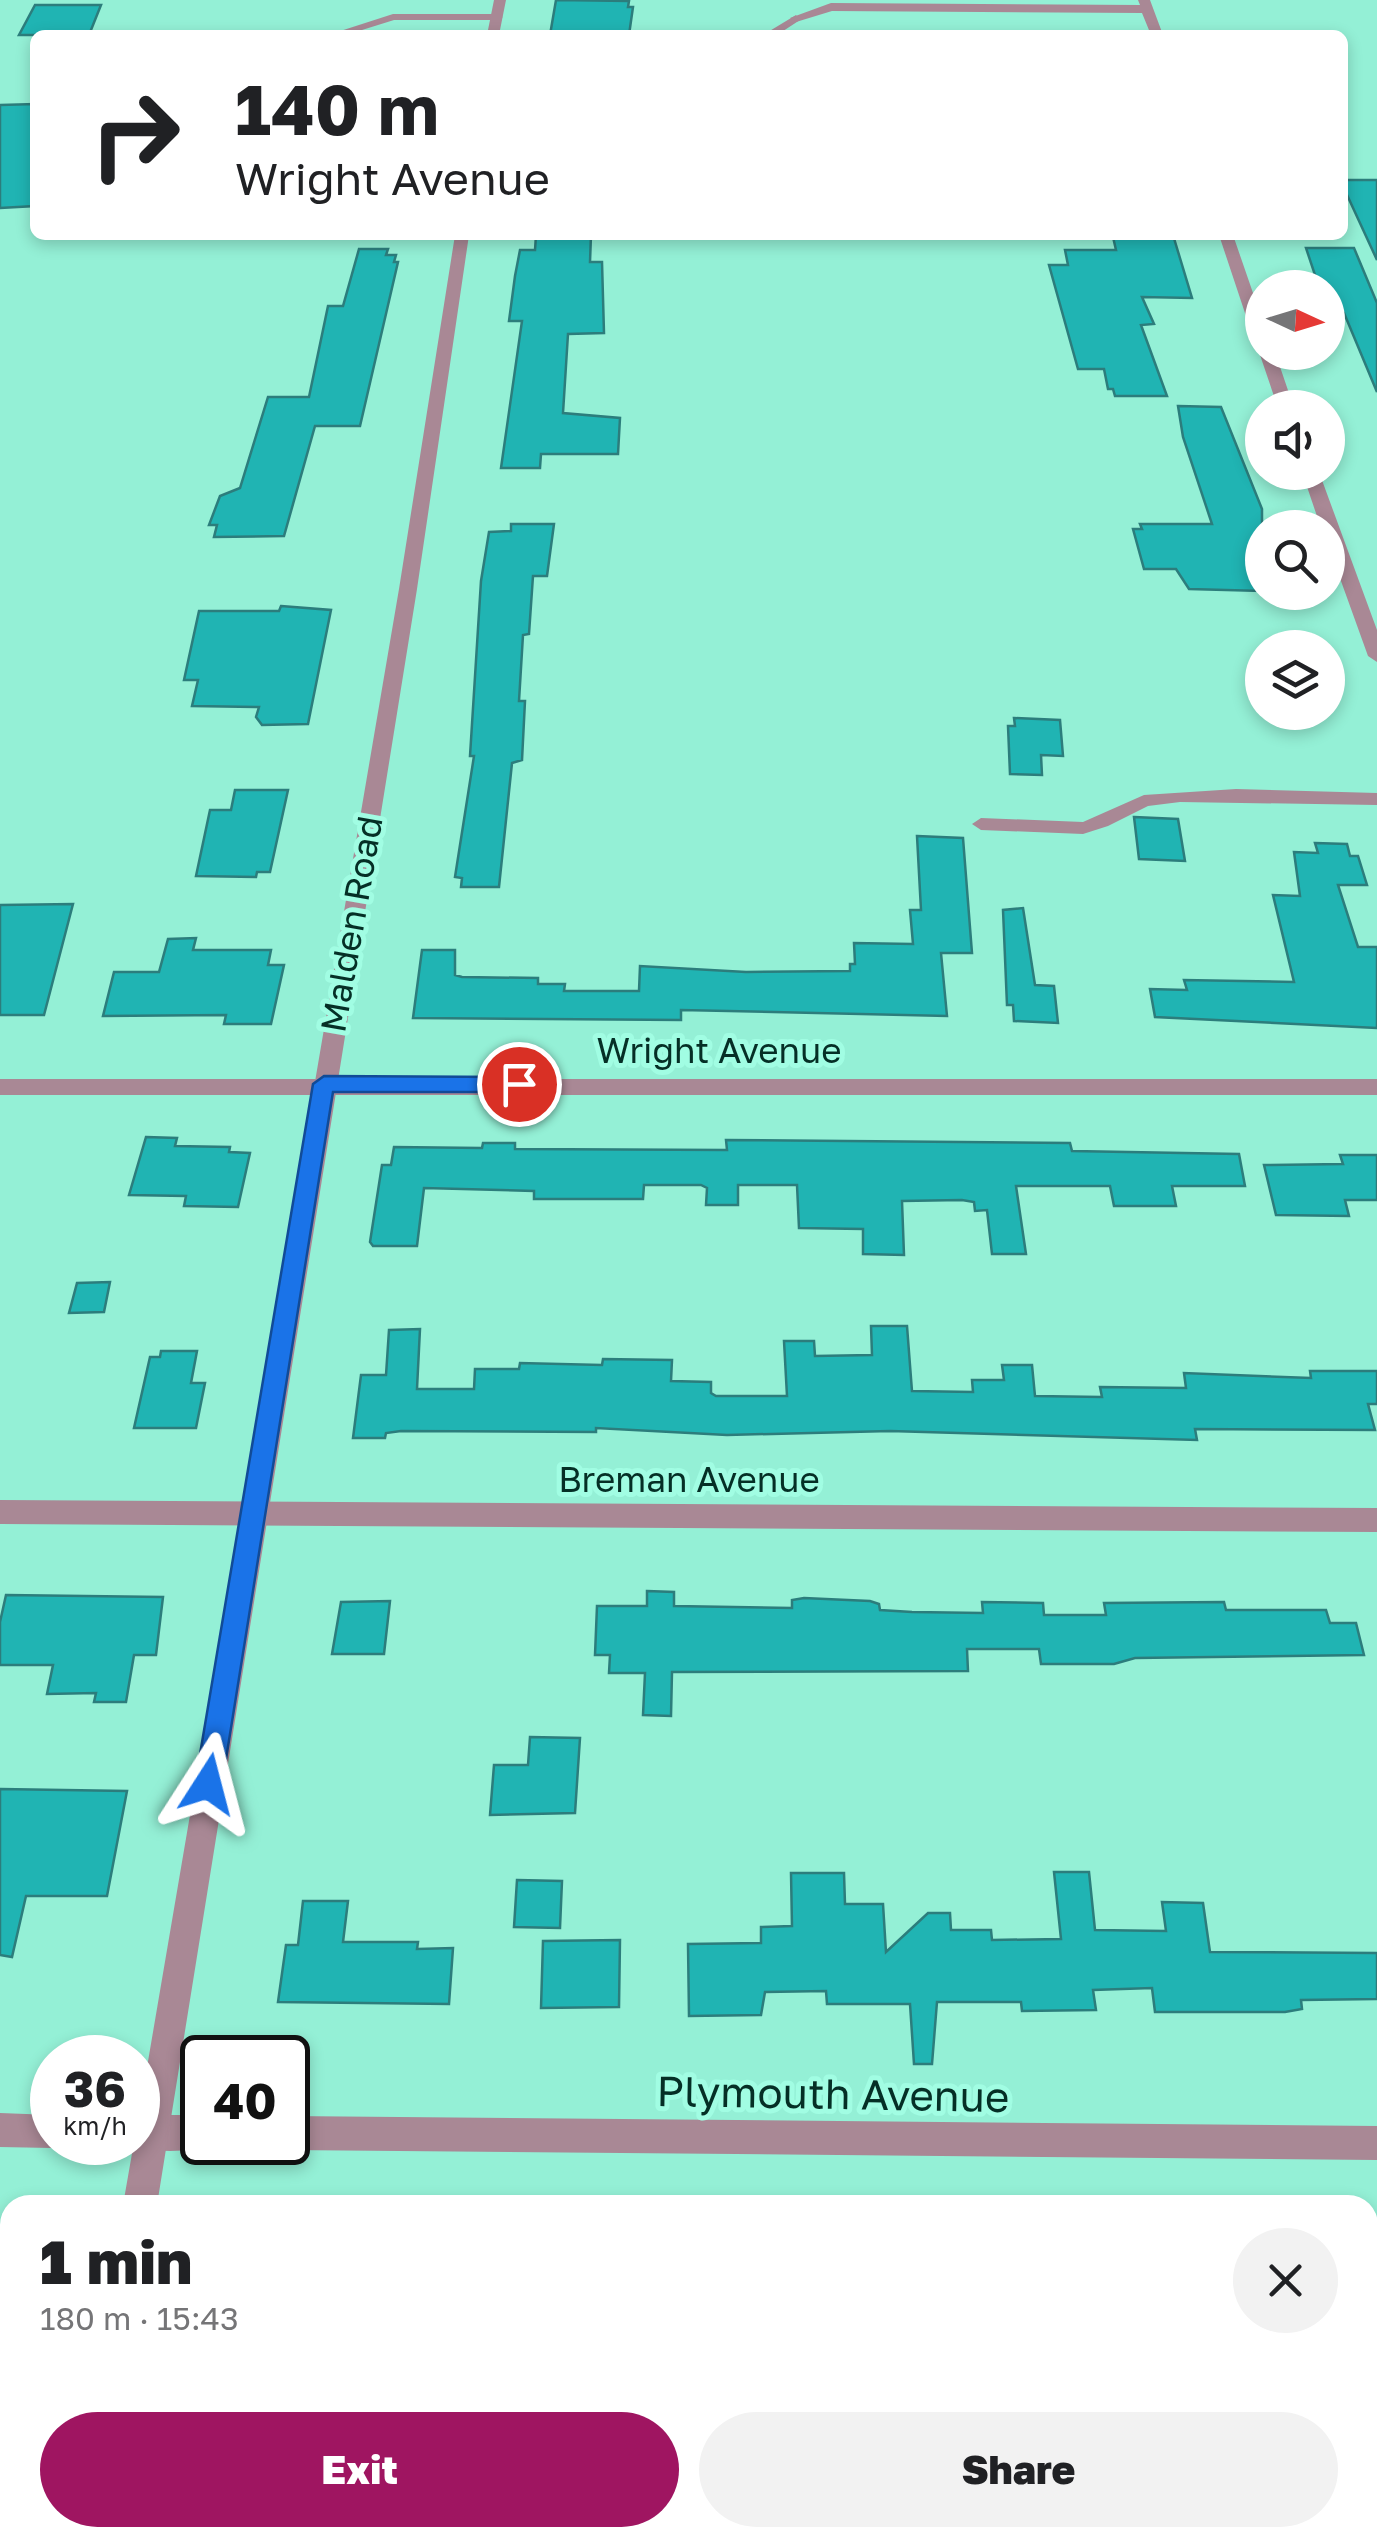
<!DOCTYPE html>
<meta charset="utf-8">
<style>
:root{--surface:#fff;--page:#f2f2f2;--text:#202124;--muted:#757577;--accent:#9f1561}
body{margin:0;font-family:"Golos Text",sans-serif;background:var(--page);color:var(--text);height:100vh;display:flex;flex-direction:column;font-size:38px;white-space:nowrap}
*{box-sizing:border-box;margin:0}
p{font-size:32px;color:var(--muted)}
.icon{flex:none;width:55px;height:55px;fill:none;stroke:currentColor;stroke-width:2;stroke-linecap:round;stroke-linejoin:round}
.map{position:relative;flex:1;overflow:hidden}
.sheet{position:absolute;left:0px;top:2195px;width:1378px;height:352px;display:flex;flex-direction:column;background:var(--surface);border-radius:30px 30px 0 0;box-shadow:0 5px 15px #0003}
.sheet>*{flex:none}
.guide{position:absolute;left:30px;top:30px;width:1318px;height:210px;border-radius:15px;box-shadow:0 5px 15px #0003;background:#fff;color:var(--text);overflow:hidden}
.needle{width:65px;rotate:94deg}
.fabs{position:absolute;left:1245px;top:270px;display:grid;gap:20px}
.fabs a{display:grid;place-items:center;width:100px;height:100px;border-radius:50%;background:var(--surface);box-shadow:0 5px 15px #0003;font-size:50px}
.speed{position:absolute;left:30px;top:2035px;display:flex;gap:20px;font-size:50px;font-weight:700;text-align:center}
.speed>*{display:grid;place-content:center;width:130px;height:130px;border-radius:50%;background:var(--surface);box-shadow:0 5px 15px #0003;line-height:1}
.speed small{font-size:25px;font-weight:400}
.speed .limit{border:5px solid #111;border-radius:15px;background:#fff;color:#111}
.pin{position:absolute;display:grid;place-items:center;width:85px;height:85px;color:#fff;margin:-42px;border:5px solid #fff;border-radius:50%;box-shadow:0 2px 10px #0007}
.me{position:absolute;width:110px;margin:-55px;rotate:9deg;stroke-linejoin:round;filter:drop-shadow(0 0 8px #0008)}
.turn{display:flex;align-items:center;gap:35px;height:210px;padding:0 40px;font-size:45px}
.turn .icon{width:130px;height:130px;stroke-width:2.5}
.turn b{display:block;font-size:70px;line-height:85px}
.round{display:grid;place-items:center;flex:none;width:105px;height:105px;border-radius:52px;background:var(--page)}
.head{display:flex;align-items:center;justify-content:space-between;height:170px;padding:0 40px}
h1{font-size:60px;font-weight:800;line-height:75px}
.cta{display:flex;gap:20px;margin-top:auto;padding:20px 40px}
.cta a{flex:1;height:115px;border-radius:60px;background:var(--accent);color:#fff;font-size:40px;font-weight:800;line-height:115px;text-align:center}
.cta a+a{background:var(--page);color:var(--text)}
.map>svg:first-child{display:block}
.building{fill:#20b4b3;stroke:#2c7d7c;stroke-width:2.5}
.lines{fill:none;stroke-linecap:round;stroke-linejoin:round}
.service{fill:#a98895;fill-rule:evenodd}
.minor{fill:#a98895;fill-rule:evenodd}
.tertiary{fill:#a98895;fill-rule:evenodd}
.route{fill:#1a73e8;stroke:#114b97;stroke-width:2.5}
.labels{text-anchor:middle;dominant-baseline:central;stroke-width:10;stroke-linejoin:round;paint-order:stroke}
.street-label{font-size:35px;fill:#052f26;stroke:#a1fde3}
.near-street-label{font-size:42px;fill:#052f26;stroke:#a1fde3}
</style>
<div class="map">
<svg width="1377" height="2546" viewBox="0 0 1377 2546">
<rect width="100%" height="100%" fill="#94f0d6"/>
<path class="building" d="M556,0L629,1L628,7H633L629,35H550Z
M35,5H101L89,35H19Z
M35,104V206L0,208V105Z
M1342,180H1377V260L1342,184Z
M536,235H591L590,262H602L604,333L568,334L563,413L620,418L618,454H541L540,468H501L522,321H509L515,276L520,250H535Z
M1173,235L1192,298L1142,297L1154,324L1141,325L1167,396H1115L1113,389H1108L1104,369H1078L1049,265H1068L1065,250H1116L1113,237Z
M1306,248H1354L1377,303V392L1344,313H1328V287H1319Z
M359,249H388L386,255H396L394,262H398L360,426H315L284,536L214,537L217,525H209L220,496L240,488L268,397H309L328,306H343Z
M1178,406L1221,407L1262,509V591L1189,589L1176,569H1144L1133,529H1142L1140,524H1212L1183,437Z
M511,524H554L547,576H533L529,634L523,635L519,701H525L522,760L512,763L499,887H461L462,878L455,877L474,756H470L481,581L489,532L511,531Z
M281,606L331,610L308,724L262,725L256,717L259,707L192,706L198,680H184L199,611H279Z
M1014,718L1060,720L1063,756L1041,755L1042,775L1010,774L1008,726H1015Z
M235,790H288L270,872H257L256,877L196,876L210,810H231Z
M1134,817L1178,819L1185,861L1139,859Z
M917,836L963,838L972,953H941L947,1016L681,1010V1020L413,1018L422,950H455V975L462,977L538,978V984H565L564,991H639L640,966L746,972L850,971V964H855L854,943L913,944L910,910H921Z
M1315,843L1347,844L1350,856H1358L1367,885H1338L1358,947H1377V1028L1155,1017L1150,989L1187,990L1184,980L1294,982L1273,895L1300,896L1294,852L1318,853Z
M73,904L44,1015H0V905Z
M1023,908L1035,985L1054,986L1058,1023L1014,1021L1013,1005H1007L1003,910Z
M196,938L193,950H271L268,965H284L271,1024H224L226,1015L103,1016L114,972H159L168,939Z
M146,1137L177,1138L175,1146L230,1147L229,1152L250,1153L238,1207L184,1206L186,1196L129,1195Z
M726,1140L1070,1143L1072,1151L1239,1154L1245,1186H1172L1176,1206H1114L1110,1186H1016L1026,1254H992L987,1210L975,1211L974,1202L962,1200L902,1201L904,1255L863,1254V1229L799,1228L797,1185H738V1205H706L707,1188L701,1185H644L643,1199H534V1191L424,1188L417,1246H373L370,1242L382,1165H391L394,1147L482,1148L483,1143H515V1149L727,1150Z
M1340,1155H1377V1200H1345L1349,1216L1276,1215L1264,1165L1343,1164Z
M110,1282L104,1312L69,1313L77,1283Z
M871,1326H907L912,1391L973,1392L972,1380H1004L1002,1365H1032L1035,1396L1102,1397L1100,1387L1186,1388L1184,1373L1311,1378L1310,1371H1377V1404H1368L1375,1430L1195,1429L1197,1440L890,1431L727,1435L596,1428V1432L401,1431L386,1433L385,1438H353L361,1375H386L389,1330L420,1329L417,1389H474L475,1369H519L520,1363L602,1365L603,1359L672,1360L671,1381L711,1382V1393L716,1396H787L784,1341H814L815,1356L872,1355Z
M161,1351H197L191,1383H205L196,1428H134L150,1357H160Z
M647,1591L674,1592V1606L792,1608V1600L804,1598L870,1601L879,1604L880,1610L912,1612L983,1613L982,1602L1043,1603L1044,1615H1106L1104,1603L1224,1602L1226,1610H1326L1330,1623H1356L1364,1655L1135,1658L1114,1664H1041L1039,1649H967L968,1671L672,1672L671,1716L643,1715L645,1673H609L610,1655H595L597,1606H647Z
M6,1595L163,1597L156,1655H134L126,1702H94L96,1693L47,1694L53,1665H0V1622Z
M390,1601L384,1654H332L341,1602Z
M530,1737L580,1738L575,1813L490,1815L494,1765H528Z
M0,1789L127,1791L107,1896H26L12,1957L0,1955Z
M1054,1872H1089L1095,1930L1166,1931L1162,1902L1203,1903L1210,1952L1377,1953V1999L1301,2000L1302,2009L1285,2012H1155L1152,1988L1093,1990L1096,2010L1022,2011L1021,2002H937L932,2064H914L910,2004H827L826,1991L765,1992L761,2015L689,2016L688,1944L761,1943V1927L792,1926L791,1873H844L845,1904H883L886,1952L928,1913H950L951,1930H991L992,1940L1061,1939Z
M517,1880L562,1881L560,1928L514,1927Z
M303,1901H348L343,1942H418L417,1949L453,1948L449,2004L278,2002L286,1945H298Z
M620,1940L619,2007L541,2008L543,1941Z"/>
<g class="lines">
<path class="service" d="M393,14H497L503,17L497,20H394L346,35H328Z
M796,15L800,20L777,35H763Z
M1236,789L1377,793V805L1180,802L1148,806L1108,826L1083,834L981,830L972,824L981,818L1083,822L1144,795Z"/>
<path class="minor" d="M1138,0H1150L1163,35H1151L1142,13L832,11L796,22L790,18L831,3L1140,5Z
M1219,235H1233L1262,319V345L1254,340Z
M1262,348V352H1275L1294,408H1278L1259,352Z
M1302,472H1319L1377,630V662L1368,656L1328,545V528H1321Z
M0,1079H1377V1095H0Z
M0,1500L1377,1508V1532L0,1524Z
M0,2113L52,2115V2142L64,2143L52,2148L0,2147Z
M138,2115H202V2142H214C194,2154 146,2154 126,2142H138Z
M288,2116L1377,2126V2160L288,2150L275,2142H288Z"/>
<path class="tertiary" d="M494,0H506L499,35H487Z
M455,235H469L417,589L157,2205H123L134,2142H138V2120L399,589Z
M65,2538H103L102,2546H64Z"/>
</g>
<path class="route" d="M324,1076L519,1077L530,1084L519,1092H333L222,1784L218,1794L208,1797L199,1794L195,1784L313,1084Z"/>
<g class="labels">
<g class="street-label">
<text transform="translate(351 924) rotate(-80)">Malden Road</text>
<text x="719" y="1050">Wright Avenue</text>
<text x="689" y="1479">Breman Avenue</text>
</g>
<g class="near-street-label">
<text transform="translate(833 2093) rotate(1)">Plymouth Avenue</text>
</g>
</g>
</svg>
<div class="fabs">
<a><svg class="needle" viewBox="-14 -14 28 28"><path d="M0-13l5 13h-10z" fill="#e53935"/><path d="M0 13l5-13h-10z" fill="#757577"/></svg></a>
<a><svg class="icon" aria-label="sound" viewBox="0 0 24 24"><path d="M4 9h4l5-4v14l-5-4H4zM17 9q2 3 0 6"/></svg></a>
<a><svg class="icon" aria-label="search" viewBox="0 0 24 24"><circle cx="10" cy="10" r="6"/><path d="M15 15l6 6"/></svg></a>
<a><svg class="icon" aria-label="layers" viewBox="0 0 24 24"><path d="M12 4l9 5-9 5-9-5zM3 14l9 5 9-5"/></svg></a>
</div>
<div class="speed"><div>36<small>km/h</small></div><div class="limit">40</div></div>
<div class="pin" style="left:519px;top:1084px;background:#d93025"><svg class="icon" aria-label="arrive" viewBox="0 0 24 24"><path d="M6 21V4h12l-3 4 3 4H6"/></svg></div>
<svg class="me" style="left:208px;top:1784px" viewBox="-20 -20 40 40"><path d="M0-17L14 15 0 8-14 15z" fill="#1a73e8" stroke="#fff" stroke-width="4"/></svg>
<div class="guide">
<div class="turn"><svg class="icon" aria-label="right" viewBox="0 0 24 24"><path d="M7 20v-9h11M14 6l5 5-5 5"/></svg><div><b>140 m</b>Wright Avenue</div></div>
</div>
<section class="sheet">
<div class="head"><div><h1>1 min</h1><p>180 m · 15:43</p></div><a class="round"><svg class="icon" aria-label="close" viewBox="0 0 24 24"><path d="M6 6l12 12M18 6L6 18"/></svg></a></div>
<div class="cta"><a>Exit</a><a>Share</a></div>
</section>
</div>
